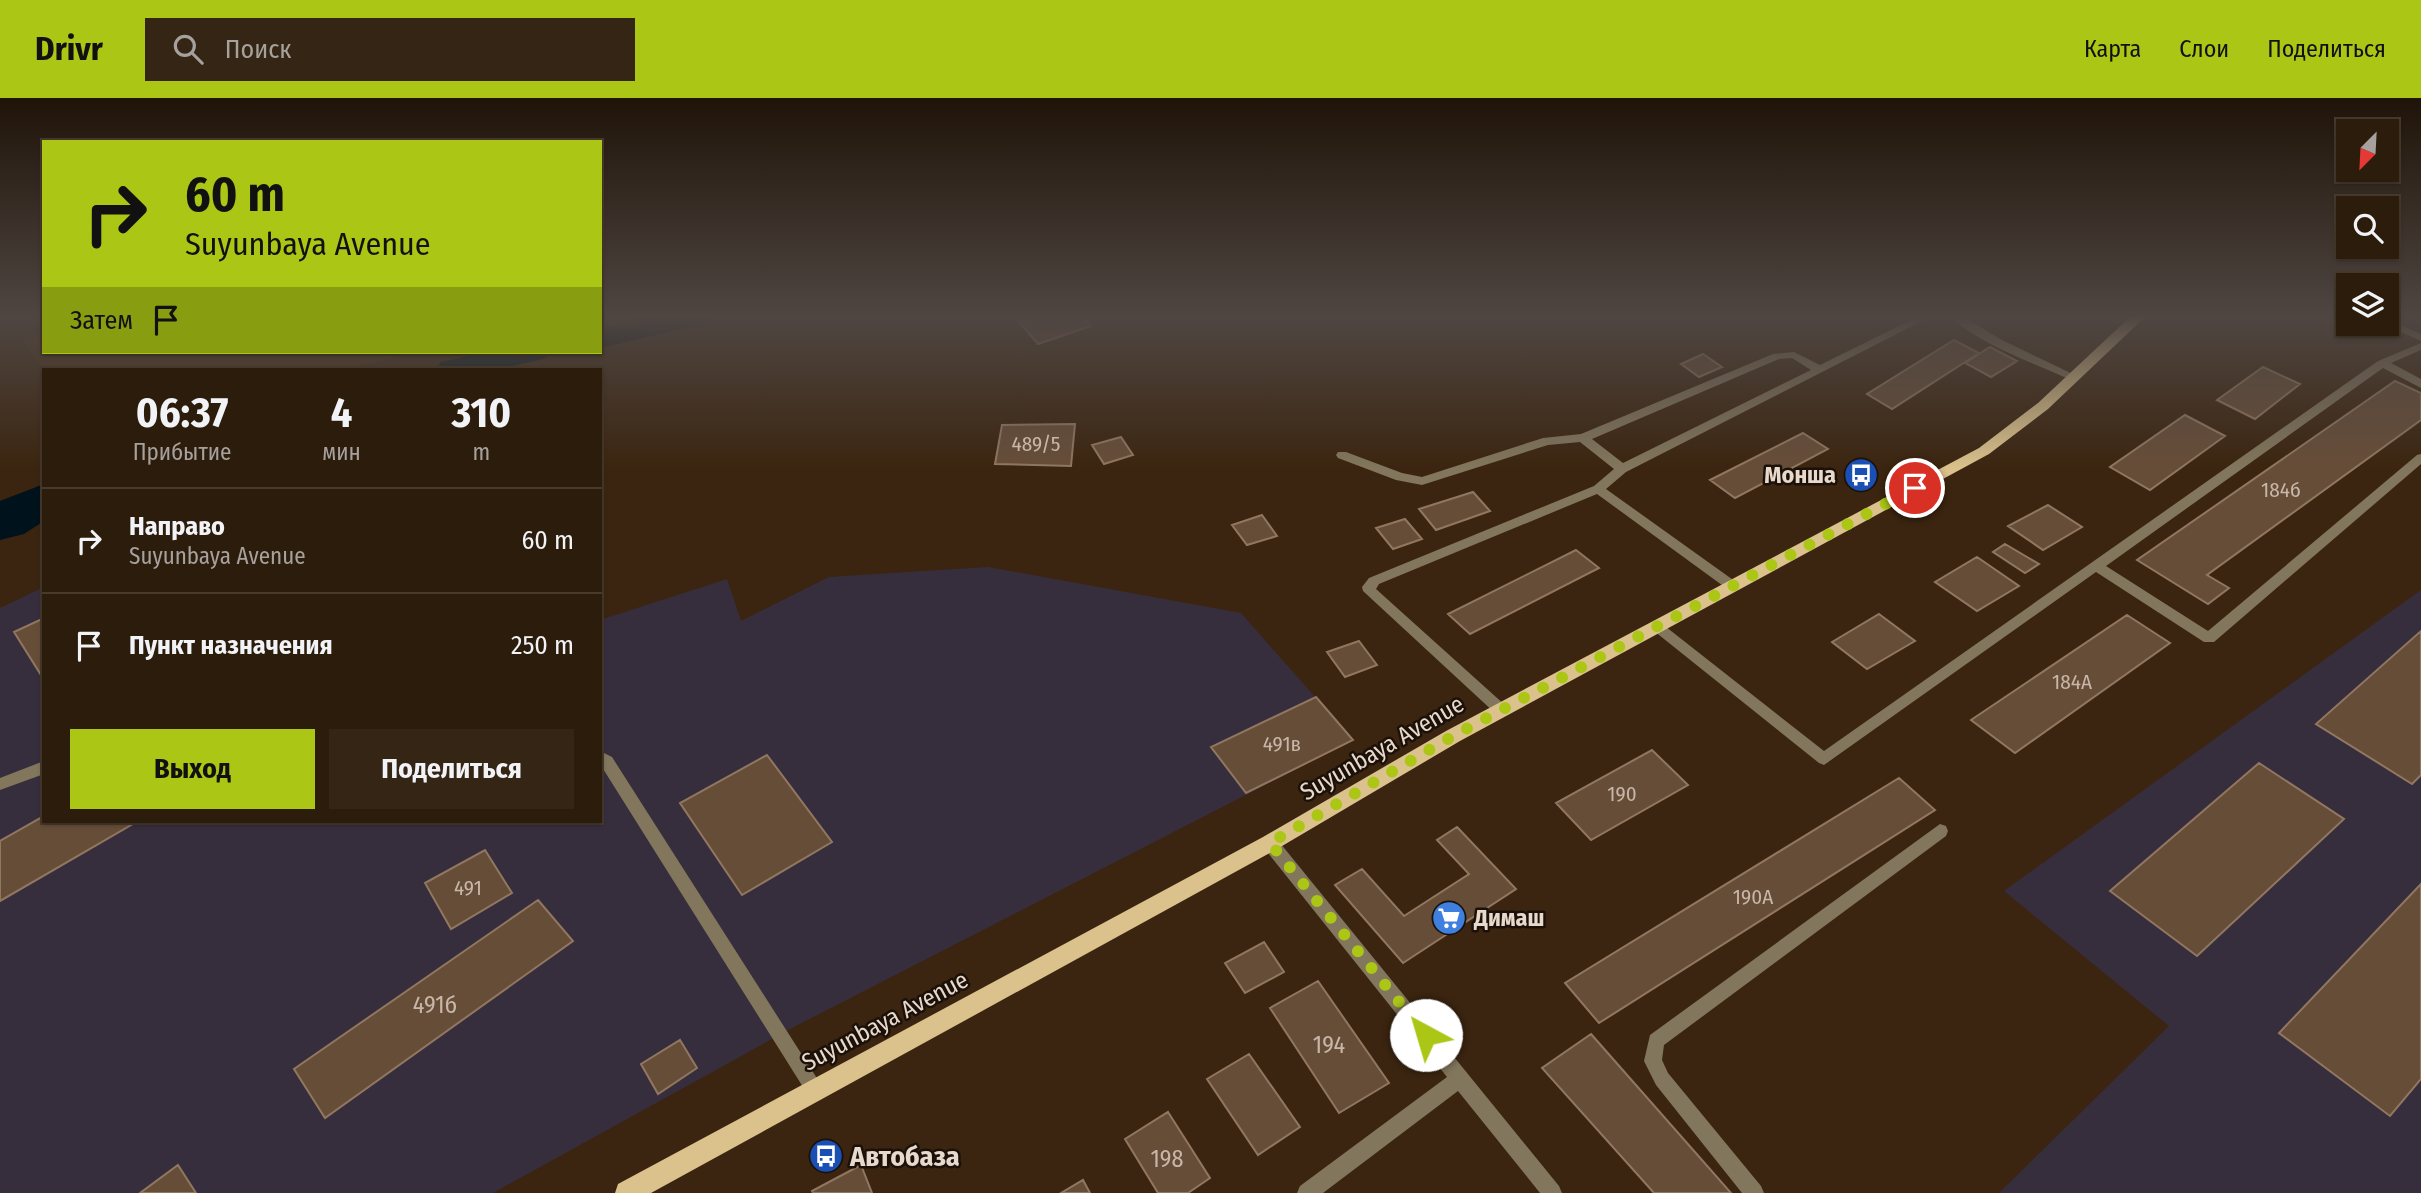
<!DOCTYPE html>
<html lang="ru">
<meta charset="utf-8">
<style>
:root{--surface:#2c1c0c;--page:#342515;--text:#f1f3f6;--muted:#a6a19d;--line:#483a2d;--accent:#abc615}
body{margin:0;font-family:"Fira Sans Condensed",sans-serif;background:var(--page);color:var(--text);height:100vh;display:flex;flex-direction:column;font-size:26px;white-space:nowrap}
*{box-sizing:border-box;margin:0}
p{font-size:23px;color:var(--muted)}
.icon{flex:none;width:38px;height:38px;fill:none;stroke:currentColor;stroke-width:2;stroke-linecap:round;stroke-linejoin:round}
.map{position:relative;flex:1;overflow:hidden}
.side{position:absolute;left:42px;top:270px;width:560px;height:455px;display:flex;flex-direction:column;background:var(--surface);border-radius:0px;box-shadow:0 2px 5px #0004,0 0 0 2px var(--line)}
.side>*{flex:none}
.banner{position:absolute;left:42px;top:42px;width:560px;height:214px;border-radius:0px;box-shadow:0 2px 5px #0004,0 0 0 2px var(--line);background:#abc615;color:#111;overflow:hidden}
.needle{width:46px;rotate:204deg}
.buttons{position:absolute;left:2336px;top:21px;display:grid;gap:14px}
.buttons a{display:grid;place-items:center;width:63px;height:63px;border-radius:0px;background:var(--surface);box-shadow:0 2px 5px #0004,0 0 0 2px var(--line);font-size:35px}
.pin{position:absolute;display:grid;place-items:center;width:60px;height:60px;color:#fff;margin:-30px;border:4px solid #fff;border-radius:50%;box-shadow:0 2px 7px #0007}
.me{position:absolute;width:77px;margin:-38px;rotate:321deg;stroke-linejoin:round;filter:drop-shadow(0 0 5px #0008)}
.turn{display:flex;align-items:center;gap:24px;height:147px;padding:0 28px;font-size:32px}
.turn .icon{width:91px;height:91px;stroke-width:2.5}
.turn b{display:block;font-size:49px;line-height:60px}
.then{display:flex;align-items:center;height:66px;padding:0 28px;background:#0003;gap:14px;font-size:26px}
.eta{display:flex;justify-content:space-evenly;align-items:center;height:119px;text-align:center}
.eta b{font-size:42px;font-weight:700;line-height:49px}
.primary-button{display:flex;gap:14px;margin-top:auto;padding:14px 28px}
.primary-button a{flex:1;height:80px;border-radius:0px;background:var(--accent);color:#111;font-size:28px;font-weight:700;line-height:80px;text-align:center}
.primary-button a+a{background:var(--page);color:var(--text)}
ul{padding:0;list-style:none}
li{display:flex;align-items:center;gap:21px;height:105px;padding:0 28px;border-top:2px solid var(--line)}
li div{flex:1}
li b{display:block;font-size:26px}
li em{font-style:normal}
header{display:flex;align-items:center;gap:42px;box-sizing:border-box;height:98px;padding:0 35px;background:var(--accent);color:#111}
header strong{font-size:33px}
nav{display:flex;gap:38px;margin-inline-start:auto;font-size:24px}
.search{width:490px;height:63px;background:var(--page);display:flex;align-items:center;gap:18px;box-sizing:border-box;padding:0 24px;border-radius:0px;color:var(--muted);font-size:26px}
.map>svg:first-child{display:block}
.built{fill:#482c12}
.industrial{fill:#372e3d}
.water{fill:#00121c}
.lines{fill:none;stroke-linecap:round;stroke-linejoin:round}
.river{fill:#00121c;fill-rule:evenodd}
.building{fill:#664d38;stroke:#917760;stroke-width:2}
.service{fill:#82765c;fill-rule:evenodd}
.minor{fill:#82765c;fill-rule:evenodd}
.primary{fill:#dbc28c;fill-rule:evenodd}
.route{stroke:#abc615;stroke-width:12;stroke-dasharray:0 21.6}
.labels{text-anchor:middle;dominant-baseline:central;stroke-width:5;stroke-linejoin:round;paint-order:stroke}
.number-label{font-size:21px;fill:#c8b6a8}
.poi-label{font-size:24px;font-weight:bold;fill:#e8d9cd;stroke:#1b1108;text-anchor:end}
.street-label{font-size:24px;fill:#e8d9cd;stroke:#1b1108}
.near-number-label{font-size:24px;fill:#c8b6a8}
.near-poi-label{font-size:28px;font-weight:bold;fill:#e8d9cd;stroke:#1b1108;text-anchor:start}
</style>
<header>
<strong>Drivr</strong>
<div class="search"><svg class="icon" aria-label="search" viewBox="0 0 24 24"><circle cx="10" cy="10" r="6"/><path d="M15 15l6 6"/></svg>Поиск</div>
<nav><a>Карта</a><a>Слои</a><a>Поделиться</a></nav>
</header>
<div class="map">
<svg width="2421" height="1095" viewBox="0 0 2421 1095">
<rect width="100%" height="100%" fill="#3b2510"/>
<path class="built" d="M44,233V254H414L349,271H44L23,244Z"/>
<path class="industrial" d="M988,469L1241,515L1353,642L792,930L493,1095H0V510L44,489V723H600V522L727,481L741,523L829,479Z
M2421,492V1095H1999L2169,928L2004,793Z"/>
<path class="water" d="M44,386V423L24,436L0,442V403Z"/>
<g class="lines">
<path class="river" d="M655,218H714L709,225L600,250V230Z
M486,254H549L544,261L499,271H436L441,264Z"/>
</g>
<path class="building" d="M1014,218H1082L1091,228L1038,246Z
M1954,242L1979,255L1892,311L1867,296Z
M1990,249L2017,263L1991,279L1965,265Z
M1703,256L1722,269L1699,279L1681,266Z
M2263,269L2300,286L2255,321L2217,302Z
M2395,283L2421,295V322L2207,477L2229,490L2208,506L2137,462Z
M2185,317L2225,338L2150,392L2110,369Z
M1075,326L1071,368L995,366L1002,327Z
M1803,335L1828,351L1735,400L1710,382Z
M1121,339L1133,357L1104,366L1092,347Z
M1473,394L1490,413L1436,432L1419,411Z
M2048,407L2082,429L2043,452L2008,428Z
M1262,417L1277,438L1247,447L1232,427Z
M1405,421L1422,441L1393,451L1376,430Z
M2005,446L2039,466L2025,475L1993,454Z
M1576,452L1599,470L1470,536L1448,516Z
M1977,459L2019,488L1977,513L1935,484Z
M1879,516L1915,543L1867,571L1832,544Z
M2127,517L2170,545L2015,655L1971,622Z
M44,520V575L41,577L14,534Z
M2421,533V677L2412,686L2316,626Z
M1359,543L1377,567L1345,579L1327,554Z
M1316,599L1353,642L1246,695L1211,649Z
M1652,652L1688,687L1591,742L1556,705Z
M767,657L832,744L742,797L680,705Z
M2259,665L2344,721L2197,858L2110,793Z
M1899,680L1935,712L1599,925L1565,885Z
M44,718V723H138L0,803V743Z
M1457,729L1516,791L1403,865L1335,787L1362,771L1404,818L1469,776L1437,742Z
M485,752L512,795L451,831L425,785Z
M2421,786V981L2390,1018L2279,935Z
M538,802L573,843L325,1020L294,971Z
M1264,844L1284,874L1245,895L1225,865Z
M1318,883L1389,985L1339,1015L1270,910Z
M1591,936L1731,1095H1654L1542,970Z
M680,942L697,970L658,996L641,966Z
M1249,956L1300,1029L1258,1057L1207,981Z
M1168,1014L1210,1080L1188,1095H1158L1125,1041Z
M178,1067L196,1095H140Z
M861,1067L872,1095H813L812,1093Z
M1083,1082L1090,1095H1061Z"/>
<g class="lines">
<path class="service" d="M600,653L612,659L820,985L823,991L820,997L814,1000L808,997L600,666Z
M44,663V676L0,692V680Z"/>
<path class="minor" d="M1919,218H1932L1626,374L1606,391L1736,484L1738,487L1736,490H1726L1597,396L1379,486L1376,491L1506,608L1508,612L1506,616H1496L1363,493L1362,489L1369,480L1594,388L1614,371L1580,344L1548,347L1422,387L1396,382L1338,360L1336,357L1338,354H1346L1402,375L1422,379L1543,340L1581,336L1773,256L1794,254L1820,267ZM1792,260L1811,272L1623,365L1592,341L1779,261Z
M1950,218H1962L2002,242L2079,279L2073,282L2069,281C2035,266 1975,244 1950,218Z
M2387,221L2421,236V243L2383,226H2387Z
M2421,245V252L2391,265L2421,281V290L2383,270L2106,468L2208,533L2417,357L2421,356V366L2214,544H2204L2096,474L1824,667L1819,665L1649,529L1656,524L1661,525L1824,653L2378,263Z
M1940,726L1946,728L1948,733L1946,738L1664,947L1662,962L1668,975L1761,1088L1764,1095H1742L1656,987L1644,963L1650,937Z
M1270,738L1276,740L1559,1088L1562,1095H1540L1458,993L1323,1095H1297L1300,1088L1447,979L1264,750L1262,745L1264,740Z"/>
<path class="primary" d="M2131,218H2146L2048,311L1989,356L1460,643L1277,751L651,1095H615L618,1086L1263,739L1446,633L1979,350L2038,305Z"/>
</g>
<linearGradient id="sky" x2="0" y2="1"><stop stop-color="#201409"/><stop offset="0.59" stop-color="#4f4642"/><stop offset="1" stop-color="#4f4642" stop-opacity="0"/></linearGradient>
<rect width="2421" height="371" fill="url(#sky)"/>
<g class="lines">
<path class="route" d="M1426,937L1270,745L1453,638L1915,390"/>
</g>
<defs>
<g id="bus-disc" transform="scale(1.75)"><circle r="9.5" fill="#1a4fb4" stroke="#1b1108"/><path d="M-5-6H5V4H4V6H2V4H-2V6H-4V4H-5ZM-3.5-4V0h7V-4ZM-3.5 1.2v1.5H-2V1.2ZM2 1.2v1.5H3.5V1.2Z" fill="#fff"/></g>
<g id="supermarket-disc" transform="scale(1.75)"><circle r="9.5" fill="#3f7fe0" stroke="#1b1108"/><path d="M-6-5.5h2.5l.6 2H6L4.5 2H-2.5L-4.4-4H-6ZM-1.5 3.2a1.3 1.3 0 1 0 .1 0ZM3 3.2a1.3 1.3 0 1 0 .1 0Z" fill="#fff"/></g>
</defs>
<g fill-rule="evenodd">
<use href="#bus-disc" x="1861" y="377"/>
<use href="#supermarket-disc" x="1449" y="820"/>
<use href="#bus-disc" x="826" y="1058"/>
</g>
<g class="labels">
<g class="number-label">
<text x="1036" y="346">489/5</text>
<text x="2281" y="392">184б</text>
<text x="2072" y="584">184А</text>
<text x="1282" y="646">491в</text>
<text x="1622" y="696">190</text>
<text x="468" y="790">491</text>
<text x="1753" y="799">190А</text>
</g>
<g class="poi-label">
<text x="1836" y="377">Монша</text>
<text x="1474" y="820" text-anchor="start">Димаш</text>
</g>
<g class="street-label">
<text transform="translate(1382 650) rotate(-30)">Suyunbaya Avenue</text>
<text transform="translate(885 923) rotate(-28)">Suyunbaya Avenue</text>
</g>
<g class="near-number-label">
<text x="435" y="907">491б</text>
<text x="1329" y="947">194</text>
<text x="1167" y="1061">198</text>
</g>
<g class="near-poi-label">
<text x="850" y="1058">Автобаза</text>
</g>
</g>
</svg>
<div class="buttons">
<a><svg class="needle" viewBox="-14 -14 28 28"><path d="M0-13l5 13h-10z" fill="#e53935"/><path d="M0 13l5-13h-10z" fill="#a6a19d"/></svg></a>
<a><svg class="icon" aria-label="search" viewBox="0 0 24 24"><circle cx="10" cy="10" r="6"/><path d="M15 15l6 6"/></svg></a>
<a><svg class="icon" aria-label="layers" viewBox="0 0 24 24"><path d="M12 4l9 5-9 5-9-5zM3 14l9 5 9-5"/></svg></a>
</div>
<div class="pin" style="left:1915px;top:390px;background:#d93025"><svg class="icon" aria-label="arrive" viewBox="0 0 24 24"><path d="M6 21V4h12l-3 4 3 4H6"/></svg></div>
<svg class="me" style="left:1426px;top:937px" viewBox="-20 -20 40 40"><circle r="19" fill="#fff"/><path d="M0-13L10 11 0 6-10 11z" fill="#abc615"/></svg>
<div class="banner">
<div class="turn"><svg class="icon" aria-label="right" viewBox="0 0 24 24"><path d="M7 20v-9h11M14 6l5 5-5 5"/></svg><div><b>60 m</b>Suyunbaya Avenue</div></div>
<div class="then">Затем<svg class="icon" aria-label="arrive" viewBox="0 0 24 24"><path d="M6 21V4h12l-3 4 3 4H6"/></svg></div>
</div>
<section class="side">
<div class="eta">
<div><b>06:37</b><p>Прибытие</p></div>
<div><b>4</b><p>мин</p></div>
<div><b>310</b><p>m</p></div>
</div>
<ul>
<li><svg class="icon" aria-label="right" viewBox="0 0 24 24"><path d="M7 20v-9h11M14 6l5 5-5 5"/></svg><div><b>Направо</b><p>Suyunbaya Avenue</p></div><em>60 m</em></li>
<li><svg class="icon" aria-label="arrive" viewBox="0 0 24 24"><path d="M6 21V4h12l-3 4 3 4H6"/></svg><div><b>Пункт назначения</b></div><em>250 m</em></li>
</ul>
<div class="primary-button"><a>Выход</a><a>Поделиться</a></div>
</section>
</div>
